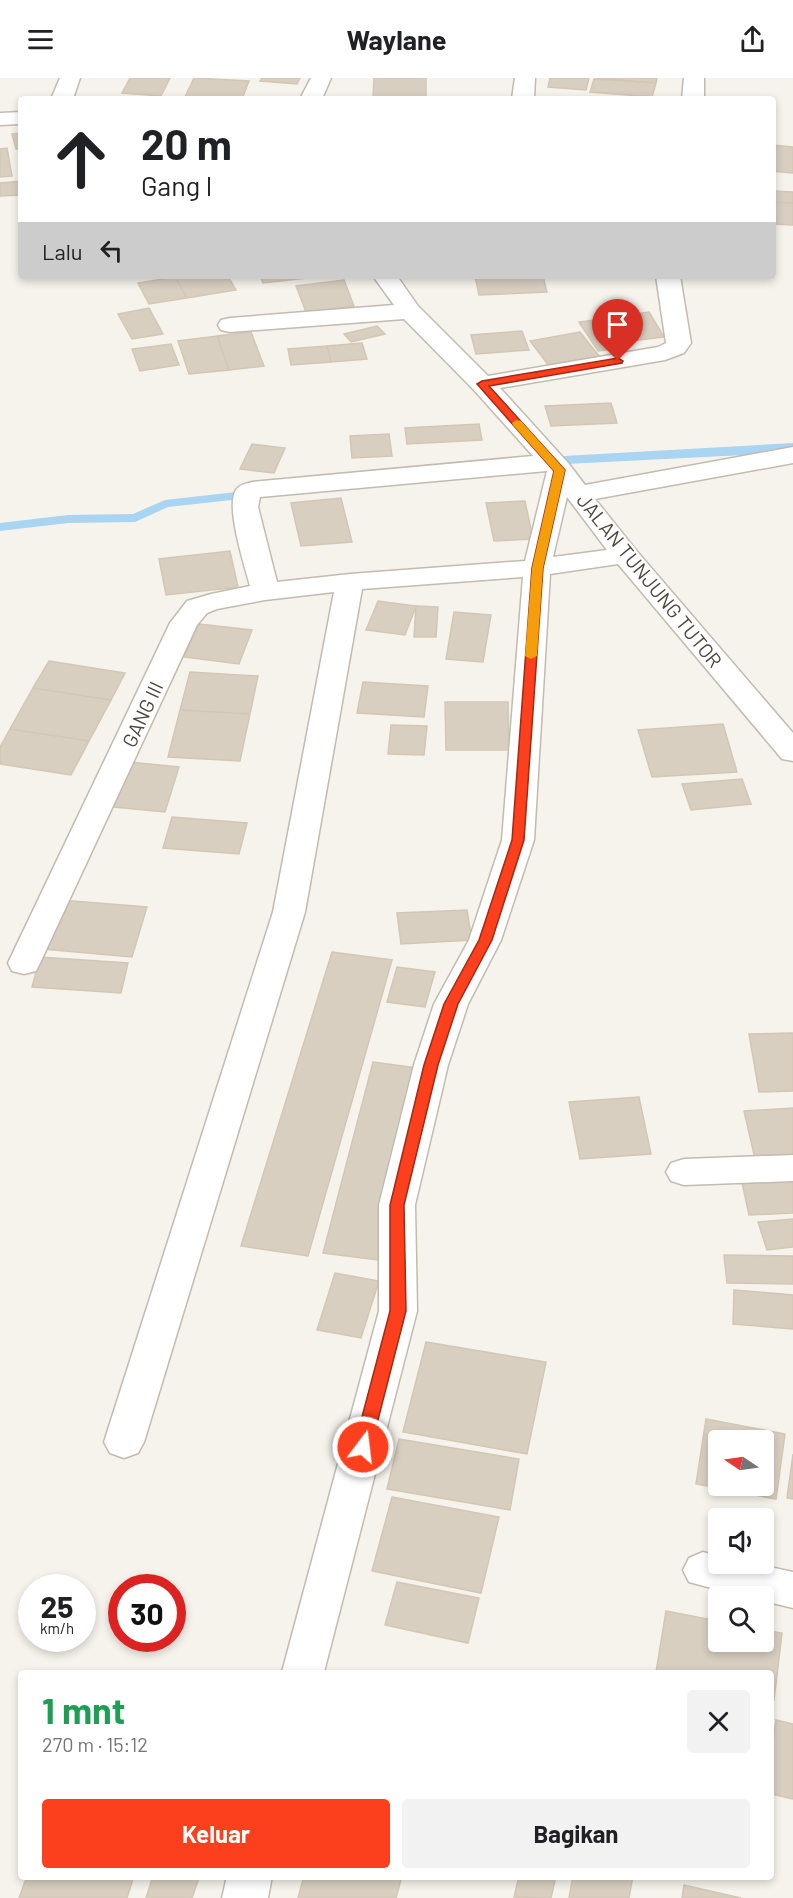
<!DOCTYPE html>
<html lang="id">
<meta charset="utf-8">
<style>
:root{--surface:#fff;--page:#f2f2f2;--text:#202124;--muted:#757577;--accent:#fc3f1d}
body{margin:0;font-family:Barlow,sans-serif;background:var(--page);color:var(--text);height:100vh;display:flex;flex-direction:column;font-size:22px;white-space:nowrap}
*{box-sizing:border-box;margin:0}
p{font-size:20px;color:var(--muted)}
.icon{flex:none;width:33px;height:33px;fill:none;stroke:currentColor;stroke-width:2;stroke-linecap:round;stroke-linejoin:round}
.map{position:relative;flex:1;overflow:hidden}
.drawer{position:absolute;left:18px;top:1592px;width:756px;height:210px;display:flex;flex-direction:column;background:var(--surface);border-radius:6px;box-shadow:0 3px 9px #0003}
.drawer>*{flex:none}
.hud{position:absolute;left:18px;top:18px;width:758px;height:183px;border-radius:6px;box-shadow:0 3px 9px #0003;background:#fff;color:var(--text);overflow:hidden}
.needle{width:39px;rotate:283deg}
.controls{position:absolute;left:708px;top:1352px;display:grid;gap:12px}
.controls a{display:grid;place-items:center;width:66px;height:66px;border-radius:6px;background:var(--surface);box-shadow:0 3px 9px #0003;font-size:30px}
.speed{position:absolute;left:18px;top:1496px;display:flex;gap:12px;font-size:30px;font-weight:700;text-align:center}
.speed>*{display:grid;place-content:center;width:78px;height:78px;border-radius:50%;background:var(--surface);box-shadow:0 3px 9px #0003;line-height:1}
.speed small{font-size:15px;font-weight:400}
.speed .limit{border:9px solid #d22;background:#fff;color:#111}
.pin{position:absolute;display:grid;place-items:center;width:51px;height:51px;color:#fff;margin:-62px -26px;border-radius:50% 50% 50% 0;rotate:-45deg;box-shadow:0 0 6px #0007}
.pin .icon{rotate:45deg}
.me{position:absolute;width:66px;margin:-33px;rotate:15deg;stroke-linejoin:round;filter:drop-shadow(0 0 4px #0008)}
.turn{display:flex;align-items:center;gap:21px;height:126px;padding:0 24px;font-size:27px}
.turn .icon{width:78px;height:78px;stroke-width:2.5}
.turn b{display:block;font-size:42px;line-height:51px}
.then{display:flex;align-items:center;height:57px;padding:0 24px;background:#0003;gap:12px;font-size:22px}
.round{display:grid;place-items:center;flex:none;width:63px;height:63px;border-radius:6px;background:var(--page)}
.overview{display:flex;align-items:center;justify-content:space-between;height:102px;padding:0 24px}
h1{font-size:36px;font-weight:700;line-height:45px;color:#1e9e55}
.button{display:flex;gap:12px;margin-top:auto;padding:12px 24px}
.button a{flex:1;height:69px;border-radius:6px;background:var(--accent);color:#fff;font-size:24px;font-weight:700;line-height:69px;text-align:center}
.button a+a{background:var(--page);color:var(--text)}
header{display:flex;justify-content:space-between;align-items:center;height:78px;padding:0 24px;background:var(--surface);font-size:27px;font-weight:700}
.map>svg:first-child{display:block}
.lines{fill:none;stroke-linecap:round;stroke-linejoin:round}
.stream{fill:#a9d4f2;fill-rule:evenodd}
.building{fill:#d8cfc1;stroke:#d3c7b4;stroke-width:1.5;fill-rule:evenodd}
.minor-casing{stroke:#c2bbae;stroke-width:3}
.minor{fill:#fff;fill-rule:evenodd}
.route{fill:#fc3f1d;stroke:#a42913;stroke-width:1.5}
.slow{fill:#f59e0b}
.labels{text-anchor:middle;dominant-baseline:central;stroke-width:4.5;stroke-linejoin:round;paint-order:stroke}
.street-label{font-size:20px;fill:#4b4439;stroke:#fff}
</style>
<header><svg class="icon" aria-label="menu" viewBox="0 0 24 24"><path d="M4 6h16M4 12h16M4 18h16"/></svg>Waylane<svg class="icon" aria-label="share" viewBox="0 0 24 24"><path d="M12 15V3M7 8l5-5 5 5M5 13v7h14v-7"/></svg></header>
<div class="map">
<svg width="793" height="1820" viewBox="0 0 793 1820">
<rect width="100%" height="100%" fill="#f6f3ec"/>
<g class="lines">
<path class="stream" d="M793,365V373L766,376L546,387L540,383L546,379Z
M254,412L258,413V419L168,429L135,444L68,445L0,453V445L68,437L133,436L165,422Z"/>
</g>
<path class="building" d="M130,0H170L161,18L122,15Z
M194,0H195L249,3L242,21L185,19Z
M262,0H300L297,6L260,3Z
M374,0H426V21H373Z
M550,0H589L586,12L548,9Z
M595,0H657L656,5Z
M594,1L656,5L652,19L590,14Z
M21,55V71H16L12,56Z
M772,67L793,69V95L772,93Z
M7,70L12,98L0,99V71Z
M21,103V117L0,118V105Z
M772,113L793,114V125L772,124Z
M772,124L793,125V147L772,146Z
M228,198L236,212L187,220L175,199Z
M260,198H315L316,199L263,205Z
M475,198H543L547,214L479,217Z
M175,199L187,220L149,226L138,205Z
M344,202L354,228L306,234L296,208Z
M149,230L163,256L132,261L118,236Z
M649,234L664,259L632,263L618,238Z
M609,240L628,269L598,273L579,244Z
M377,248L385,256L351,264L344,256Z
M522,253L529,272L476,276L471,257Z
M251,254L264,288L229,292L217,258Z
M580,254L600,279L549,288L530,263Z
M217,258L229,292L189,296L178,263Z
M362,265L367,281L331,284L327,268Z
M171,266L179,287L140,293L132,271Z
M327,268L331,284L291,287L288,271Z
M611,325L617,345L551,348L545,328Z
M479,346L482,362L407,366L405,350Z
M389,356L392,378L352,380L350,358Z
M252,366L285,370L274,395L240,391Z
M341,420L352,464L301,468L291,425Z
M525,423L533,461L494,463L486,425Z
M230,473L238,509L166,517L159,481Z
M378,523L416,528L405,557L366,552Z
M416,528L438,529L436,559H414Z
M454,534L491,537L483,584L446,581Z
M199,546L252,552L239,586L184,579Z
M49,583L125,595L111,622L33,610Z
M190,594L258,598L250,636L180,632Z
M363,604L428,608L424,639L357,635Z
M33,610L111,622L89,663L10,651Z
M445,624H508L509,672H446Z
M180,632L250,636L240,683L168,679Z
M723,646L737,694L652,699L638,652Z
M391,647L427,648L424,677L388,676Z
M10,651L89,663L71,697L0,686V669Z
M129,684L179,689L165,734L114,729Z
M742,701L751,726L691,732L682,706Z
M172,739L247,745L239,776L163,770Z
M60,822L147,829L132,879L43,871Z
M467,832L472,862L401,866L397,835Z
M332,874L392,882L308,1178L241,1168Z
M40,879L128,885L121,915L32,909Z
M397,889L435,894L425,929L387,924Z
M793,955V1013L759,1014L749,956Z
M373,984L424,991L378,1182L323,1175Z
M639,1019L651,1076L580,1081L569,1024Z
M793,1030V1079L755,1081L744,1033Z
M793,1097V1135L749,1137L741,1100Z
M793,1141V1169L767,1172L758,1144Z
M724,1177L793,1178V1206L727,1205Z
M335,1195L379,1203L361,1260L317,1252Z
M734,1212L793,1217V1251L733,1246Z
M426,1264L546,1284L527,1376L403,1354Z
M706,1341L785,1356L776,1421L696,1406ZM718,1362H764V1407H718Z
M399,1361L519,1381L510,1432L387,1411Z
M793,1376V1421L787,1420Z
M392,1419L499,1439L481,1515L372,1493Z
M397,1504L479,1520L468,1565L385,1547Z
M666,1533L718,1543V1563H764V1552L782,1555L774,1622L771,1621V1594H656Z
M776,1642L793,1646V1721L771,1716V1681Z
M27,1798H134L127,1820H19Z
M153,1798H193L199,1800L192,1820H146Z
M304,1798H402L396,1820H298Z
M519,1798H556L551,1820L514,1819Z
M573,1798H633L629,1820H569Z
M684,1807L741,1820H682Z"/>
<g class="lines">
<g class="minor-casing">
<path id="minor" d="M60,0H80L73,21H51Z
M311,0H331L322,21H300Z
M515,0H535L534,21H512Z
M684,0H704V21H682Z
M21,34V46L0,47V35Z
M373,198H397L418,228L488,298L658,269L666,265L656,198H680L691,265L684,275L665,282L500,310L569,386L585,407L793,369V385L595,421L635,471L793,655V683L782,681L618,486L550,496L534,762L501,862L468,926L448,987L415,1127L417,1233L324,1594H282L379,1233V1127L414,987L434,926L469,862L502,762L523,499L362,511L305,834L144,1364L138,1375L124,1380L110,1375L104,1364L273,834L334,514L265,522L217,531L207,535L197,547L40,885L36,893L24,896L12,893L8,885L170,545L187,523L211,516L250,508C245,489 225,428 236,412C240,406 246,406 252,404L533,378L473,311L404,241L230,254L221,252L218,247L221,242L230,240L394,227ZM547,393L525,483L350,496L277,504L258,429L260,419ZM567,419L607,472L553,479Z
M793,1077V1103L684,1107L671,1103L666,1094L671,1085L684,1081Z
M703,1474L718,1478V1485H751L793,1494V1530L764,1523V1518H741L689,1504L683,1492L689,1480Z
M227,1798H272L268,1820H222Z"/>
</g>
<use href="#minor" class="minor"/>
</g>
<path class="route" d="M618,280L623,283L622,285L489,308L565,392L543,490L524,762L492,862L458,926L438,987L404,1127L406,1233L371,1369L368,1373L363,1375L357,1373L354,1369L390,1233V1127L424,987L444,926L479,862L512,762L532,490L554,393L477,306L482,303Z"/>
<path class="slow" d="M517,342L521,343L565,392L543,490L537,578L531,581L525,578L532,490L554,393L513,347L512,345Z"/>
<g class="labels">
<g class="street-label">
<text transform="translate(650 502) rotate(51)">JALAN TUNJUNG TUTOR</text>
<text transform="translate(142 636) rotate(-65)">GANG III</text>
</g>
</g>
</svg>
<div class="controls">
<a><svg class="needle" viewBox="-14 -14 28 28"><path d="M0-13l5 13h-10z" fill="#e53935"/><path d="M0 13l5-13h-10z" fill="#757577"/></svg></a>
<a><svg class="icon" aria-label="sound" viewBox="0 0 24 24"><path d="M4 9h4l5-4v14l-5-4H4zM17 9q2 3 0 6"/></svg></a>
<a><svg class="icon" aria-label="search" viewBox="0 0 24 24"><circle cx="10" cy="10" r="6"/><path d="M15 15l6 6"/></svg></a>
</div>
<div class="speed"><div>25<small>km/h</small></div><div class="limit">30</div></div>
<div class="pin" style="left:618px;top:283px;background:#d93025"><svg class="icon" aria-label="arrive" viewBox="0 0 24 24"><path d="M6 21V4h12l-3 4 3 4H6"/></svg></div>
<svg class="me" style="left:363px;top:1369px" viewBox="-20 -20 40 40"><circle r="17" fill="#fc3f1d" stroke="#fff" stroke-width="3"/><path d="M0-11L8 9 0 5-8 9z" fill="#fff"/></svg>
<div class="hud">
<div class="turn"><svg class="icon" aria-label="ahead" viewBox="0 0 24 24"><path d="M12 20V5M6 11l6-6 6 6"/></svg><div><b>20 m</b>Gang I</div></div>
<div class="then">Lalu<svg class="icon" aria-label="left" viewBox="0 0 24 24"><path d="M17 20v-9H6M10 6l-5 5 5 5"/></svg></div>
</div>
<section class="drawer">
<div class="overview"><div><h1>1 mnt</h1><p>270 m · 15:12</p></div><a class="round"><svg class="icon" aria-label="close" viewBox="0 0 24 24"><path d="M6 6l12 12M18 6L6 18"/></svg></a></div>
<div class="button"><a>Keluar</a><a>Bagikan</a></div>
</section>
</div>
